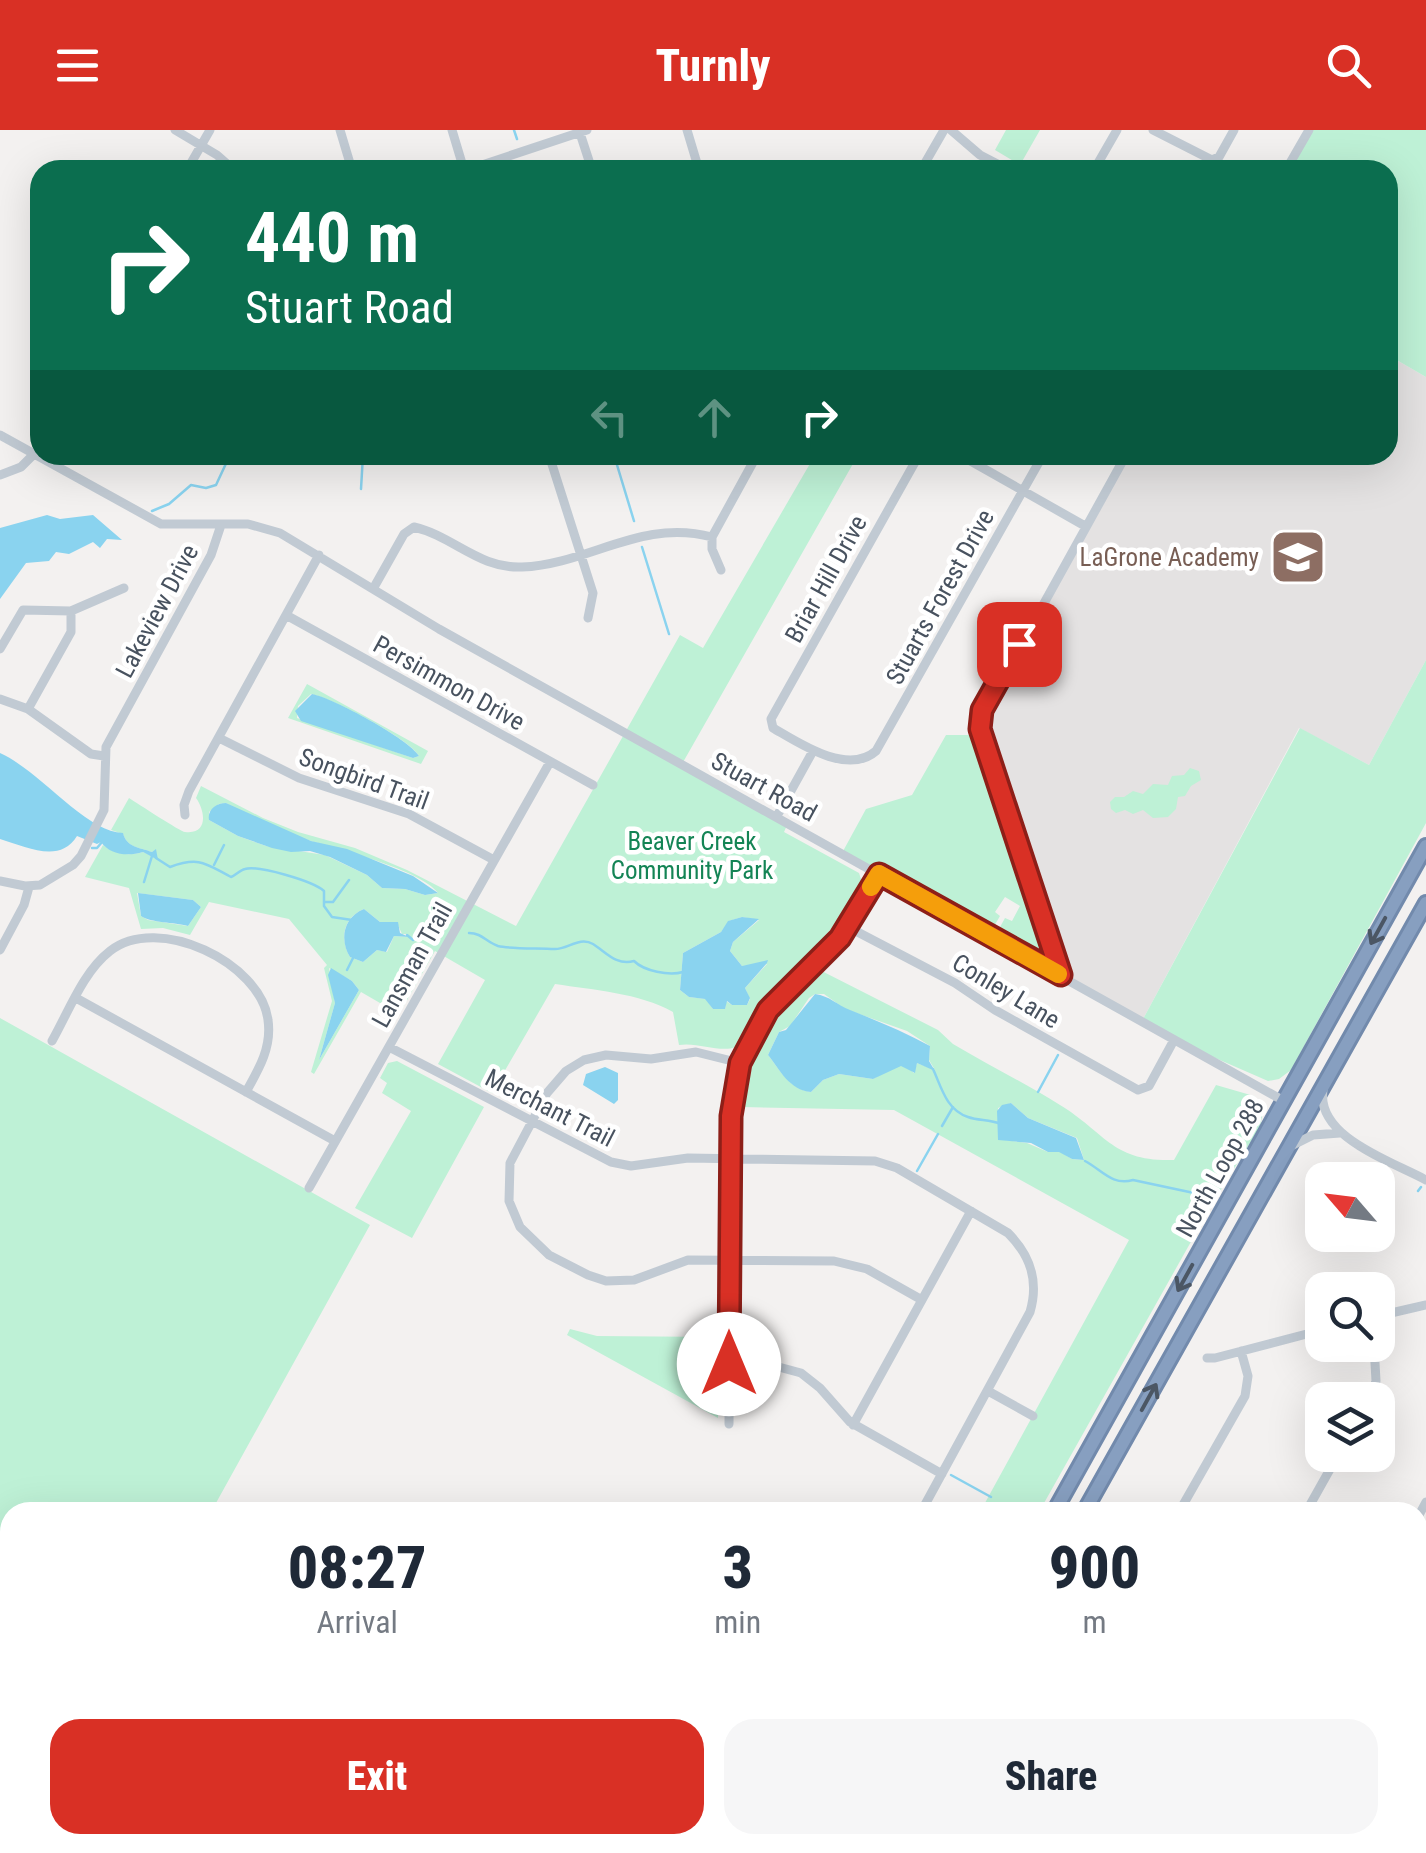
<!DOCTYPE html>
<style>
:root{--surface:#fff;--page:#f6f6f7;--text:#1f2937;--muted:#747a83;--accent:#d93025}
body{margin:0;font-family:"Roboto Condensed",sans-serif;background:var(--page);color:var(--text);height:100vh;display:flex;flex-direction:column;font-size:38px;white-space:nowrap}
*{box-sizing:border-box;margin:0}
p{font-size:32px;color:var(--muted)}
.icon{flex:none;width:55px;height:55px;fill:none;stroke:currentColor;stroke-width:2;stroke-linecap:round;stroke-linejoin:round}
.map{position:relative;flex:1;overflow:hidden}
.panel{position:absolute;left:0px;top:1372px;width:1428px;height:352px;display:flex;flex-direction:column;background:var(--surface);border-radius:30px 30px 0 0;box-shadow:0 10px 40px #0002}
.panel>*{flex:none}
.guide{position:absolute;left:30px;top:30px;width:1368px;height:305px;border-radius:30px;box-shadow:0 10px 40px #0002;background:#0b6e4f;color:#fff;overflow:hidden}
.needle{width:65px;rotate:298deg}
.fabs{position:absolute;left:1305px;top:1032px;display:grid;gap:20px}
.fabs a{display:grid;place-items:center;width:90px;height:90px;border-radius:20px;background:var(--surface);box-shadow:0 10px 40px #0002;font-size:50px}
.pin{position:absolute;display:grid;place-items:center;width:85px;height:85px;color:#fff;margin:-42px;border-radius:20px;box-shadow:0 5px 15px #0006}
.me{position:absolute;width:110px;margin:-55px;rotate:0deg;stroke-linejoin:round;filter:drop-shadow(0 0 8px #0008)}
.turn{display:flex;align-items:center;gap:35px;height:210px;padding:0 50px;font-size:45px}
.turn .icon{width:130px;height:130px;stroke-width:2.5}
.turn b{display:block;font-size:70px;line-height:85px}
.lanes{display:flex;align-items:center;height:95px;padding:0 50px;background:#0003;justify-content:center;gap:50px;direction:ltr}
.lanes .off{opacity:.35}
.eta{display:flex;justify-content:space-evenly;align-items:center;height:170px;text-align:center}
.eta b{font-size:60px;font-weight:800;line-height:70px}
.button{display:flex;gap:20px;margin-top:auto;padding:20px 50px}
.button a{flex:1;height:115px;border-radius:30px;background:var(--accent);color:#fff;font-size:40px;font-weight:800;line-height:115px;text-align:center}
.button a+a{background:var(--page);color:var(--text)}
header{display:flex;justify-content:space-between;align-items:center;height:130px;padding:0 50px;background:var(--accent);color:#fff;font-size:45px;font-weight:800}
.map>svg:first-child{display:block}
.education{fill:#e4e2e2}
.green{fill:#bef1d6;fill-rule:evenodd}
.water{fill:#8ad3ef}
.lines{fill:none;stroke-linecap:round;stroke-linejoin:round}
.stream{stroke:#8ad3ef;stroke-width:2.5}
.highway-casing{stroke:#728aac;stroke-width:18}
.minor{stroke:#c1cad3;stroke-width:9}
.major{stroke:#b0bdd0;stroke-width:10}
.highway{stroke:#879fc0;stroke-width:12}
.oneway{stroke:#4b5664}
.route-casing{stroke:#8d1f18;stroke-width:25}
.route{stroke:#d93025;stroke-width:18}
.slow{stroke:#f59e0b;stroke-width:18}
.labels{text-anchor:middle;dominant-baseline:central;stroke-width:9;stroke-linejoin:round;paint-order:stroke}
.education-label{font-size:25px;fill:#785e54;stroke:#fff;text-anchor:end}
.street-label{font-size:25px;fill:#48525f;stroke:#fff}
.park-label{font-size:25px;fill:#148455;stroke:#fff}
</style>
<header><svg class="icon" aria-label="menu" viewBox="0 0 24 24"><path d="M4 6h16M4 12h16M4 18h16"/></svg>Turnly<svg class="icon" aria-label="search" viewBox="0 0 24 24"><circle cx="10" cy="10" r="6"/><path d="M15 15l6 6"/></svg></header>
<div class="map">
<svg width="1426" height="1723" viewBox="0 0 1426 1723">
<rect width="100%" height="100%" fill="#f3f1f0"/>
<path class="education" d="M1388,225L1426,247V530L1369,635L1299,598L1142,891L1061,845L979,596L1126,325H1388Z"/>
<path class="green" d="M1006,0H1040L1020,35L995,20Z
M1309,0H1426V247L1388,225V40H1286Z
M815,325H858L682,634L788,693L784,702L859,743L862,752L842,787L802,831L938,900L953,914C988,935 1025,953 1060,975C1106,1003 1112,1032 1174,1030L1216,955L1254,966L1263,981L1260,997L1215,1069L1039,1382H980L1129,1110L894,980L743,977L755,924L736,917C720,923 698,912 679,915L673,882C639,863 594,860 555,854L492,963L438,934L485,850L435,821L399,884L361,862L314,944L311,942L332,871L324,838L327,835L289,789L209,772L190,805L163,798L141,799L129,758L85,747L103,715C116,725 129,726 143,722L156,728V720L152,722C138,717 128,718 123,704L111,700L129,668C137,673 181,702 185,702C209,705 205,680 196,668L201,656L263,688L298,702L355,718L407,740L516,796L680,505L703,518ZM226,673C252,688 282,702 311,711C341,720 421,740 438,763L425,765L405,759L382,758L367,745L325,725L266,716L238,706L209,690V682L219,674ZM137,763L193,770L201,777L188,796L148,790L141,786ZM364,779L380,792L397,793L402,804H407L409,807L394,806L387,822L377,820L363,832L350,827C340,810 342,788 364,779ZM742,787L759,790L733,812L730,821L742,836L767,834L745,858L750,869L747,875H732L726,871L725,879H713L706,869L689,867L680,860L683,823L721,802L729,791ZM329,838L352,851L359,860L319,930L335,873ZM824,864L845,879L907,901L930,916L929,930L935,940L917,933L914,943L906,936H896L873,949L839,944L823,950L811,962C789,959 780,940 768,925L779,902L790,896L809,868L815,864ZM1011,973L1028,988L1077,1008L1084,1030L1072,1029L1059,1021L1048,1022L1027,1013L998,1009V978Z
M1426,530V693L1291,940L1279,949L1268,951L1174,910L1142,891L1300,598L1369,635Z
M307,554L428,621L421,634L288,588ZM311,564C332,568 410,609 419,626L413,628L297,588L298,576Z
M946,605H981L1061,845L994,808L1005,788L1012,791L1020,776L1005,767L995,782L1000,786L989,805L842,723L866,679L912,665Z
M1190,638L1199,641L1201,650L1191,656L1185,666L1178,667L1176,679L1168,687L1153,688L1143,680L1133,684L1125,680L1116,683L1111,679L1110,672L1115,667H1124L1133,661L1143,664L1153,654L1168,655L1172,646L1184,645Z
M0,888L370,1095L211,1382H10V1510L0,1505Z
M397,931L484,977L412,1108L355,1078L411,981L382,963L387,953L380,948L388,933Z
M570,1199L597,1206L719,1207L718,1288L567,1205Z
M1418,1690L1426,1694V1723H948L952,1715H1418Z
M24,1715H301L316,1723H20Z"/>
<path class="water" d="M47,385L60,389L93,385L122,410L107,409L100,418L93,412L69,424L56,422L49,431L26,433L0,469V398Z
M312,564C333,568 409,609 419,626L413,628L301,591L295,581Z
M0,623C40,641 86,702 123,703C127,718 139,717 152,722L156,719L158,730L143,722C129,726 111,726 101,712L97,714L77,706C60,734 27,717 0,709Z
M226,673L311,711L347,719L413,746L438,763L425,765L405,759L382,758L367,745L330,727L310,721L291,722L272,718L238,706L209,690C207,680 216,673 226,673Z
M138,763L193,770L201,777L188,796C174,792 151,793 141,786Z
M364,779L380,792H398L400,803L409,807L394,806L386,822L377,820L363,832L350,827C340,811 342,788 364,779Z
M742,787L759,789L733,812L730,821L742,836L768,830L767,833L745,858L750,868L747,875H732L727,871L725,879H713L705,869L689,867L680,860L683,823L721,802L728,791Z
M331,838L352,851L359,860L319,930L335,873L328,845Z
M815,864C830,866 837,875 850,880C878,891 904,902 930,916L929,931L935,941L917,933L915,943L901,936L873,949L839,944L823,950L811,962C789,960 780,940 768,925L779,902L786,900Z
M605,937L618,943V970L614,974L583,955L586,944Z
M1011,973L1028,988L1076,1008L1084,1030L1072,1029L1059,1022H1048L1031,1013L998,1010L997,981L1002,975Z"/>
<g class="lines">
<path class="stream" d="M514,0L517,9
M526,37L527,40
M280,325L286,333
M614,325L634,391
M361,359L363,325
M152,381L169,374L191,355L206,358L216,355L230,325
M642,417L669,504
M92,718H97L102,712
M156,728L170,737C200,726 206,734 231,747C236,745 240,740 245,739C258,735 313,751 324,761V776L332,787L352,790
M214,735L224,715
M144,752L152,726
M324,772H333L349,750
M469,803C482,803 486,812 498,816C509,819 541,818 554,819C567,820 579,806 593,814C606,822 616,836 634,831C644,841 669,846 683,842
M407,805L413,810L427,798L442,797
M347,840L353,828
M933,939C941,956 946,980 968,987C979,991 989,989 1001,994
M1038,962L1058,925
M942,996L953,977
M1085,1031C1102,1040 1112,1056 1133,1050L1208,1066
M917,1041L938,1004
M1418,1061L1421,1057
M951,1345L991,1367"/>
<g class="highway-casing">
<path id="highway" d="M1054,1382L1426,716
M1084,1382L1426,773
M798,1723L804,1715
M863,1723L867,1715
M893,1723L898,1715
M935,1723L938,1715"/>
</g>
<path class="minor" d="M175,0L217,25L234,40
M340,0L352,40
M452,0L464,40
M579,0L592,40
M687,0L699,40
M951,0L980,25L1009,40
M1153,0L1212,30L1219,27L1234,0
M187,40L210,0
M467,40L587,0
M921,40L944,0
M1094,40L1117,0
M1286,40L1309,0
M0,305L161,394H248L280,403L439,499L1284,971
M549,325L593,463L588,488
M919,325L771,589L773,598C799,613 847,646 876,621L1043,325
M960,325L1085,396
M0,345L21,337L34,324
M721,440L712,419V407L757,325
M373,459L404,404L414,397C453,406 479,439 522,437C590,434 641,388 712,407
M286,485L593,655
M0,519L23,480L71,481L124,458
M0,569L28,579L91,624L104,626
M28,579L71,502V481
M219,608L299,648L409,684L494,730
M185,685L184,675L189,661L319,425
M777,686L813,621
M0,751L25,756L40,755L73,735L81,726L104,680L106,617L211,425L221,395
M848,797L955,853L995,880L1138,960L1149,956L1174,910
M0,820L24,775L29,757
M1061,845L1052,809L981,605L980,589L1126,325
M76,868L335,1011
M52,911C69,881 83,842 110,821C158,783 261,833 268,890C272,917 259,939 246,962
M389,917L611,1032L631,1036L688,1028L875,1031L897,1038L1008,1103C1031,1126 1039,1151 1030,1182L921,1382
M740,933L696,922L651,929L606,925L584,930L566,941L547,963L510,1033L509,1071L520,1097L549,1125L588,1145L606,1151L634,1150L688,1130L834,1131L867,1139L922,1170
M1323,960C1316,1007 1391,1031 1426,1050
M1291,1016L1313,1005L1340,1003
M309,1058L550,632
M1378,1186L1426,1175
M1207,1228H1215L1322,1200
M729,1234L775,1236L801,1243L820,1258L850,1292L942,1344
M988,1261L1033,1286
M1369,1270L1376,1251L1374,1215
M729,1294L731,985L740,933L758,895L781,864L840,808L879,744
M853,1295L971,1081
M1179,1382L1245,1266L1248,1246L1241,1221
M1306,1382L1338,1325
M1418,1387L1426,1372
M1418,1641L1426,1627"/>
<path class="major" d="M0,1519L10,1525
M362,1715L376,1723"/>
<use href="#highway" class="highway"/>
</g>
<defs><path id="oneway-shaft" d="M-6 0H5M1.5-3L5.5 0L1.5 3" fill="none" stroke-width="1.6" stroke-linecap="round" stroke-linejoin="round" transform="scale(2.5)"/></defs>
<g class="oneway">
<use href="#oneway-shaft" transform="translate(1378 801) rotate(119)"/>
<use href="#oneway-shaft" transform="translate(1185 1148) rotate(119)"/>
<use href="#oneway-shaft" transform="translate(1149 1267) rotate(-61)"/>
</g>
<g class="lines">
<g class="route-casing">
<path id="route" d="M729,1234L731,986L740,933L768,880L840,808L879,744L1061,845L980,599L982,580L1019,514"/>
</g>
<use href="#route" class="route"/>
<path class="slow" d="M871,757L879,744L1058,844"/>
</g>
<defs>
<g id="school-square" transform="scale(2.875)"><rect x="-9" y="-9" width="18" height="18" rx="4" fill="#8d6e63" stroke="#fff"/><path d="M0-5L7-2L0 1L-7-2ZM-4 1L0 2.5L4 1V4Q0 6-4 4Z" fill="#fff"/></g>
</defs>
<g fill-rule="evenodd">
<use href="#school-square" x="1298" y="427"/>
</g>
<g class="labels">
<g class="education-label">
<text x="1259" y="427">LaGrone Academy</text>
</g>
<g class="street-label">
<text transform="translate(826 449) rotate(-61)">Briar Hill Drive</text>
<text transform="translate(940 467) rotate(-61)">Stuarts Forest Drive</text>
<text transform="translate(157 481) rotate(-62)">Lakeview Drive</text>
<text transform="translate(449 553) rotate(29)">Persimmon Drive</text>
<text transform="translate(364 649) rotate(20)">Songbird Trail</text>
<text transform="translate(764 657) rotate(29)">Stuart Road</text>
<text transform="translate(412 835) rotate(-61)">Lansman Trail</text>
<text transform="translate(1006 861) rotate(31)">Conley Lane</text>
<text transform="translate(550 978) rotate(27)">Merchant Trail</text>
<text transform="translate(1220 1038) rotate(-61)">North Loop 288</text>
</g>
<g class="park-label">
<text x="692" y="711">Beaver Creek<tspan x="692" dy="29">Community Park</tspan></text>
</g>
</g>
</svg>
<div class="fabs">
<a><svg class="needle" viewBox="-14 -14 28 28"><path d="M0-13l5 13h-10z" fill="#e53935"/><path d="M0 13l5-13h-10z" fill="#747a83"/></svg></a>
<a><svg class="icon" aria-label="search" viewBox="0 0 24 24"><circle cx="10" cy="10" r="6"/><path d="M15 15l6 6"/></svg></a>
<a><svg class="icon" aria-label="layers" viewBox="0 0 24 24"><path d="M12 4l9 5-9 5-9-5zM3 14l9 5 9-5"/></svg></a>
</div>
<div class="pin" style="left:1019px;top:514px;background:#d93025"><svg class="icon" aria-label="arrive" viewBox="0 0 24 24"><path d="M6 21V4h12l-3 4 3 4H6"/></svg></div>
<svg class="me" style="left:729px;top:1234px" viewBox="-20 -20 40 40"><circle r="19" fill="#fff"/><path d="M0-13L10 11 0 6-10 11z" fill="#d93025"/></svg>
<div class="guide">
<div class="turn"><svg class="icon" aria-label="right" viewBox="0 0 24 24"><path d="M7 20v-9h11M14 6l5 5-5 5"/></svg><div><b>440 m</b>Stuart Road</div></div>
<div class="lanes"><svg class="icon off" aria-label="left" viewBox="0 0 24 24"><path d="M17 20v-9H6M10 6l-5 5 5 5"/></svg><svg class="icon off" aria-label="ahead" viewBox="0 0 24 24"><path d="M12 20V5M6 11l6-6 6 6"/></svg><svg class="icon" aria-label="right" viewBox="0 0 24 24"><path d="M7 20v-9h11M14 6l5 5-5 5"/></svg></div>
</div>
<section class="panel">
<div class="eta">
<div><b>08:27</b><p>Arrival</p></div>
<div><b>3</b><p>min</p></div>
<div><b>900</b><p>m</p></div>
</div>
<div class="button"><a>Exit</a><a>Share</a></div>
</section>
</div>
